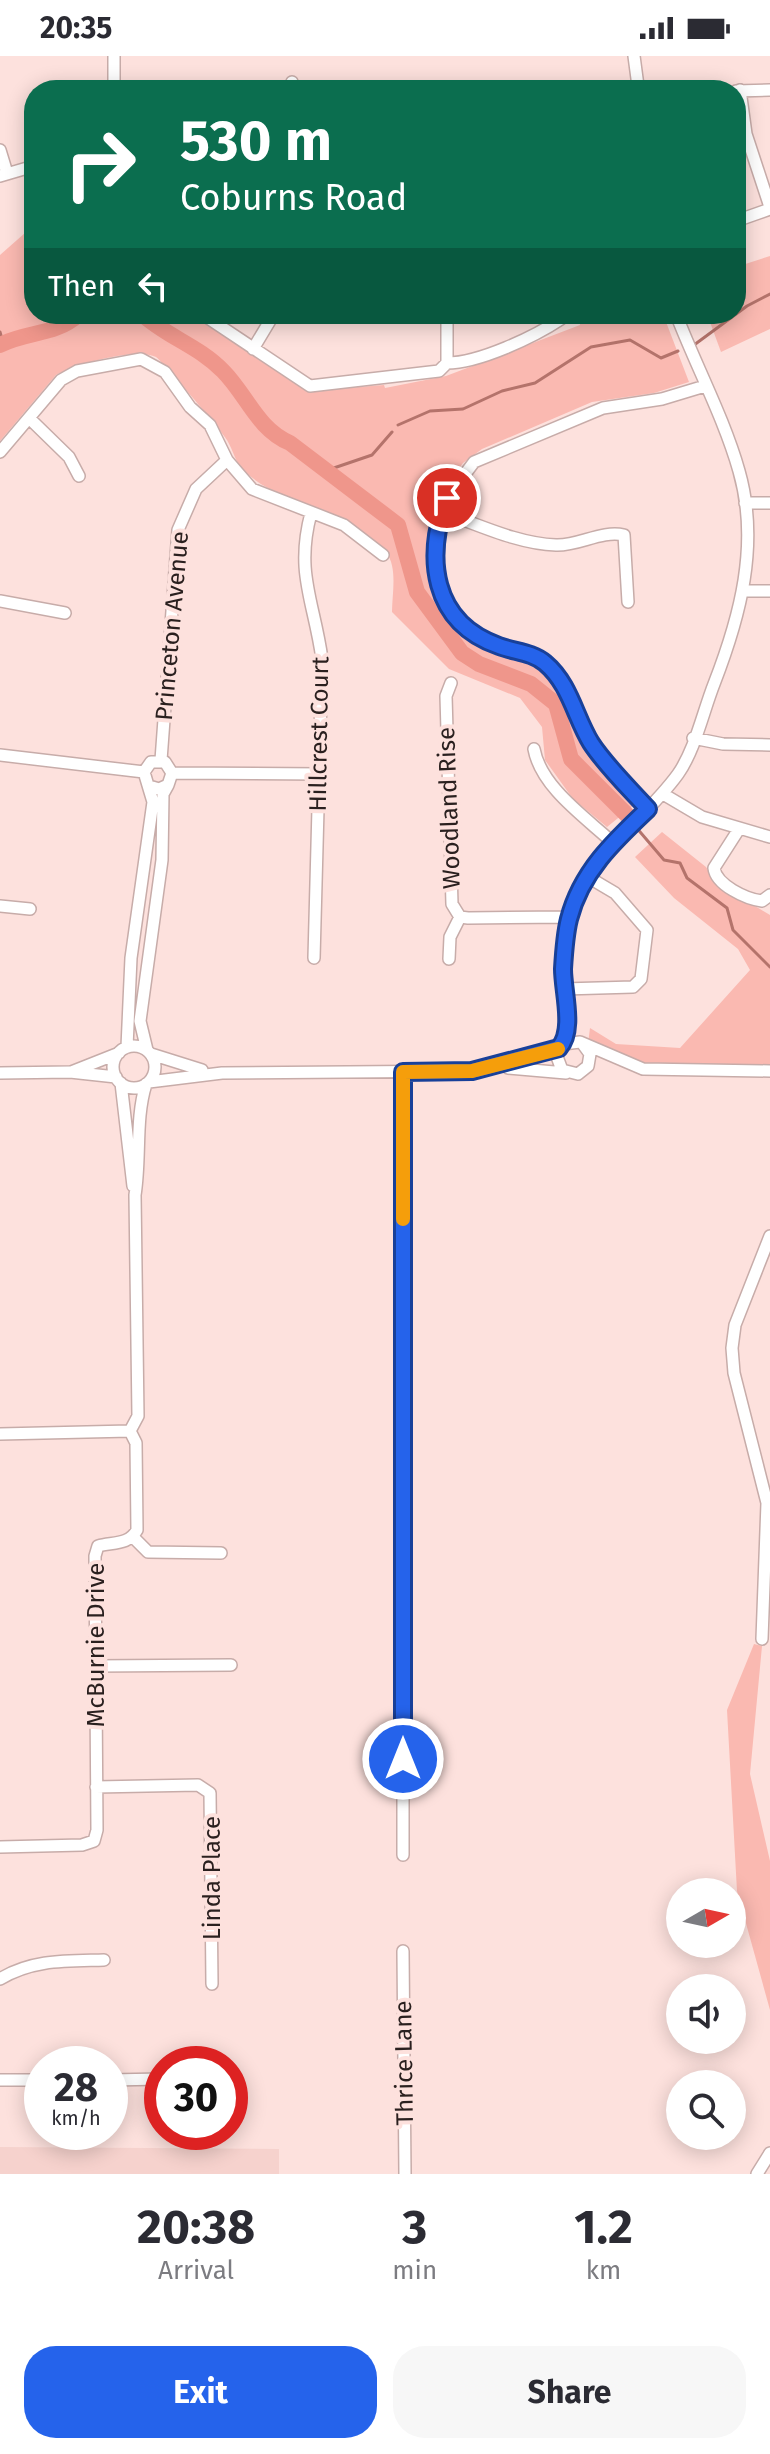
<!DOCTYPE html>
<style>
:root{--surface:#fff;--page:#f7f7f7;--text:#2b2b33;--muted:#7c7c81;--accent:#2563eb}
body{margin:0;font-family:"Fira Sans",sans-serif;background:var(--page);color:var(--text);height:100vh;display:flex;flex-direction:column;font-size:30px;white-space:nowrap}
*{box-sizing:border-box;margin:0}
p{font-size:26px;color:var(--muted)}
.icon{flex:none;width:44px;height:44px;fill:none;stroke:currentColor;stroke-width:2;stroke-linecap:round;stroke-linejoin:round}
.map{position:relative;height:2118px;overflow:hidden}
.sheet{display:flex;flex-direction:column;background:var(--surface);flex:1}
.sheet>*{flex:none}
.top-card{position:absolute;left:24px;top:24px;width:722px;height:244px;border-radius:32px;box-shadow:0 4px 20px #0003;background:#0b6e4f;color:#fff;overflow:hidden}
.needle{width:52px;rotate:81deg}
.tools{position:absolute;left:666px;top:1822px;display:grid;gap:16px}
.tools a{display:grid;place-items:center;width:80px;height:80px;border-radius:50%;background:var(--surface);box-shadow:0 4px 20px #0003;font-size:40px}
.speed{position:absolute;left:24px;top:1990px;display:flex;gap:16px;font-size:40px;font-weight:700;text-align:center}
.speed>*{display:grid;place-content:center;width:104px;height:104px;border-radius:50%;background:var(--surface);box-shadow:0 4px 20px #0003;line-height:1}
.speed small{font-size:20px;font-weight:400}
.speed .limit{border:12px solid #d22;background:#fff;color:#111}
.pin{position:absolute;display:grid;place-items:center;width:68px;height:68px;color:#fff;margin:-34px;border:4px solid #fff;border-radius:50%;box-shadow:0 2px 8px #0007}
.me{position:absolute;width:88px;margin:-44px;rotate:0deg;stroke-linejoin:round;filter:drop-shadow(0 0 6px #0008)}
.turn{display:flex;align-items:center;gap:28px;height:168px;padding:0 24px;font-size:36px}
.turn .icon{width:104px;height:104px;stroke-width:2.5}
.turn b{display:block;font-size:56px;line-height:68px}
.then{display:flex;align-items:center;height:76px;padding:0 24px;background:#0003;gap:16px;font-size:30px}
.eta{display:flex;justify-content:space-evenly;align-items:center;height:136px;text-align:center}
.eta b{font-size:48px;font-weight:700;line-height:56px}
.cta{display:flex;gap:16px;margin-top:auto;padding:16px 24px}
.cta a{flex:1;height:92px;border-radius:32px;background:var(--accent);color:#fff;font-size:32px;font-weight:700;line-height:92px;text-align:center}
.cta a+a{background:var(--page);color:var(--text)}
.status{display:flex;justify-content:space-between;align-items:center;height:56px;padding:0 40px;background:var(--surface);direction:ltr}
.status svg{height:22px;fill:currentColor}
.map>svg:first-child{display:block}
.built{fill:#f6d2cd}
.green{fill:#fab9b1}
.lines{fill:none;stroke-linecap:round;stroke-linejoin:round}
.stream{stroke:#b4736b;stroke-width:3}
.river{stroke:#ef968b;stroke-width:16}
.minor-casing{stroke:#c7aca9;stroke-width:14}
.minor{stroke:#fff;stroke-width:11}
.route-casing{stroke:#184099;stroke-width:20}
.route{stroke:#2563eb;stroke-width:14}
.slow{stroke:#f59e0b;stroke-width:14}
.labels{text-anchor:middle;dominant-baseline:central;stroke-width:8;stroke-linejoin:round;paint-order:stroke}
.street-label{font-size:24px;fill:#2a201f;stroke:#fde1dd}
</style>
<div class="status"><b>20:35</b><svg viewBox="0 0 49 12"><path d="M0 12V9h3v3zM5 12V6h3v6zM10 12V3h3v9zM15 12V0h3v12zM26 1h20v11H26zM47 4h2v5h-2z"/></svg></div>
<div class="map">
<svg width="770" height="2118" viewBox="0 0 770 2118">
<rect width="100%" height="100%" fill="#fde1dd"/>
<path class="built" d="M0,2091L279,2093V2118H0Z"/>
<path class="green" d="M34,169V258H197L307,335L384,329L385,332L446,320L580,269L578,258H663L689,326L654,337L592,346L482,393L463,407L445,432L435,455L426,496L430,525L456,566L541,611L558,628L594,701L633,750L607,771L573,743L545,704L542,671L520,642L449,613L392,556C392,537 398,512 386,496C382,490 373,485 367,481C330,452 279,447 244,415C236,408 233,394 227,384C222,375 161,304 156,301C136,291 76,308 56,319L0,385V199Z
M770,200V273L721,296L707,258H736V211Z
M662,776L706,811L717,827L770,859V1013L661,1015L588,988L590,972L616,988L680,992L750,914L738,893L674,842L635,801Z
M754,1588L762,1590L750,1718L770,1805V1954L737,1835L727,1654Z"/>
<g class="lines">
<path class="stream" d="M0,276L3,287
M694,289L747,250L770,238
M398,369L430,355L463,353L502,335L535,327L591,291L630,284L661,302L678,295
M325,415L372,399L392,376
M635,770L664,804L680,807L687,822L727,852L733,874L770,911"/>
<path class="river" d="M142,258C167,281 199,290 223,315C247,339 257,373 290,387L398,469L417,536L462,597L479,608L531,628L556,648L571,703L627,759
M0,289C27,275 55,280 79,258"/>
<g class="minor-casing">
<path id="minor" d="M114,0V34
M634,0L638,30
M292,26V34
M629,34L638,30L649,34
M740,34L746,78L770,151
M736,35L770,34
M0,94L7,117
M0,120L34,110
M736,165L770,153
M202,258L310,330L439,315L447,307
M253,293L274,258
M447,307C479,307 534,281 561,263L562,258
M447,307V258
M29,362L69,401L79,420
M0,396L61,324L77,315L141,303L165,316L190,351L210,369L227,404L252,433L344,469L383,499
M745,447H770
M442,456C477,468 518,488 556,489C579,490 601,474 624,479L628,546
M311,457C295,517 314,545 322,603L314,902
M744,535H770
M0,545L65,557
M451,627L446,640L452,848L460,861L468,862L570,861
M693,682L723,688L770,689
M534,693C541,731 585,761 612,786
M0,699L144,716
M161,704L178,474L196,433L227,404
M172,717L320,718
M663,738L702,761L770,781
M648,753L591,688L566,632L545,607L529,598L498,590L468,573L453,556L438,533L435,485L447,442L474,406L603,352L662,343L705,330
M739,773L714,812C716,829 746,843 762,845L770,839
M0,850L30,853
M449,903L450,881L460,861
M564,933L633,931L641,923L647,874L615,837L588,821
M582,987L590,998L588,1010L578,1018L562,1014L556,998L563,988L580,986L643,1013L770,1015
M563,988C568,946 558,903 570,861C587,798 642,768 678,718C695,694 703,656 714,628C740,561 760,488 739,415C724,362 696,310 676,258
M113 1011a21 21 0 1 1 42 0a21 21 0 1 1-42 0Z
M127,991L131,902L153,746L144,716L151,706H165L172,717L168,729L159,733L149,730
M147,994L140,965L162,804L163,738L168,729
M151,998L202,1014
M508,1012L566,1017
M71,1016L119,997
M0,1017L70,1016L116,1021
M149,1026L222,1017L472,1015L559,992
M121,1027L133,1130
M130,1375L138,1360L135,1139C141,1102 135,1063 146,1028
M0,1378L130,1375
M133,1481L148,1496L221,1497
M762,1583L767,1447L734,1317L732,1292L735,1269L770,1180
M95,1610L231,1609
M96,1731L198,1729L210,1737L212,1928
M0,1791L82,1789L94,1785L97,1774L95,1500L98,1490C113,1486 129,1489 137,1474L136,1387L130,1375
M403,1799V1016
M403,1895L405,2118
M0,1923C33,1903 67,1905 104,1904
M230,2023H235
M0,2024H42
M110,2024L162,2023
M757,2118L770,2097"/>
</g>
<use href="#minor" class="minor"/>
</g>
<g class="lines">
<g class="route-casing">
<path id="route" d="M403,1703V1016L472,1015L559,992C575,974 563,936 563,913C564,896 565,879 569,863C581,816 614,785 648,753C629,732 606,710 591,687C575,661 570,628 545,607C532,596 515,596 499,590C431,566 425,501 447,442"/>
</g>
<use href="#route" class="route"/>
<path class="slow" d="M403,1163V1016L472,1015L558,993"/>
</g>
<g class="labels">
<g class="street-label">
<text transform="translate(172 570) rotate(-85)">Princeton Avenue</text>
<text transform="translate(319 678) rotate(-89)">Hillcrest Court</text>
<text transform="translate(449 752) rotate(-92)">Woodland Rise</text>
<text transform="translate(96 1589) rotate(-90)">McBurnie Drive</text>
<text transform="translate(212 1822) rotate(-90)">Linda Place</text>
<text transform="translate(404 2007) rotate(-91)">Thrice Lane</text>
</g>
</g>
</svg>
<div class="tools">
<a><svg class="needle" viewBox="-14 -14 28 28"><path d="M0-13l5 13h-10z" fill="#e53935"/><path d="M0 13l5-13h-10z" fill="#7c7c81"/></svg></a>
<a><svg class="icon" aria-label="sound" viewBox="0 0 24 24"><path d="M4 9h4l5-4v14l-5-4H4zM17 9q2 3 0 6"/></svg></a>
<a><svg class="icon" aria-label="search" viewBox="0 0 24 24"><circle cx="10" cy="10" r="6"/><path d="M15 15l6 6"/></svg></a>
</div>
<div class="speed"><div>28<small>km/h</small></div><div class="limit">30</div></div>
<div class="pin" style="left:447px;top:442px;background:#d93025"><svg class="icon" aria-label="arrive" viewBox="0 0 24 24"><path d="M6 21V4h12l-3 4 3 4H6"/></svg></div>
<svg class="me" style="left:403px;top:1703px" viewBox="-20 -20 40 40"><circle r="17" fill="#2563eb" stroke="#fff" stroke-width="3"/><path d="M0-11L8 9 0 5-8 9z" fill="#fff"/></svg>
<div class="top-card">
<div class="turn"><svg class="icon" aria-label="right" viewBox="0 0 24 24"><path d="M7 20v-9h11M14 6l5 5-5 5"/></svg><div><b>530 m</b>Coburns Road</div></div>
<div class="then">Then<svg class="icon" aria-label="left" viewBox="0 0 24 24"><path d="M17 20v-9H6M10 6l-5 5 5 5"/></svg></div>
</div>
</div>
<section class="sheet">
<div class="eta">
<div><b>20:38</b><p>Arrival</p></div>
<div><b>3</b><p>min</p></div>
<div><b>1.2</b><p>km</p></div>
</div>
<div class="cta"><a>Exit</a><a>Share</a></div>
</section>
